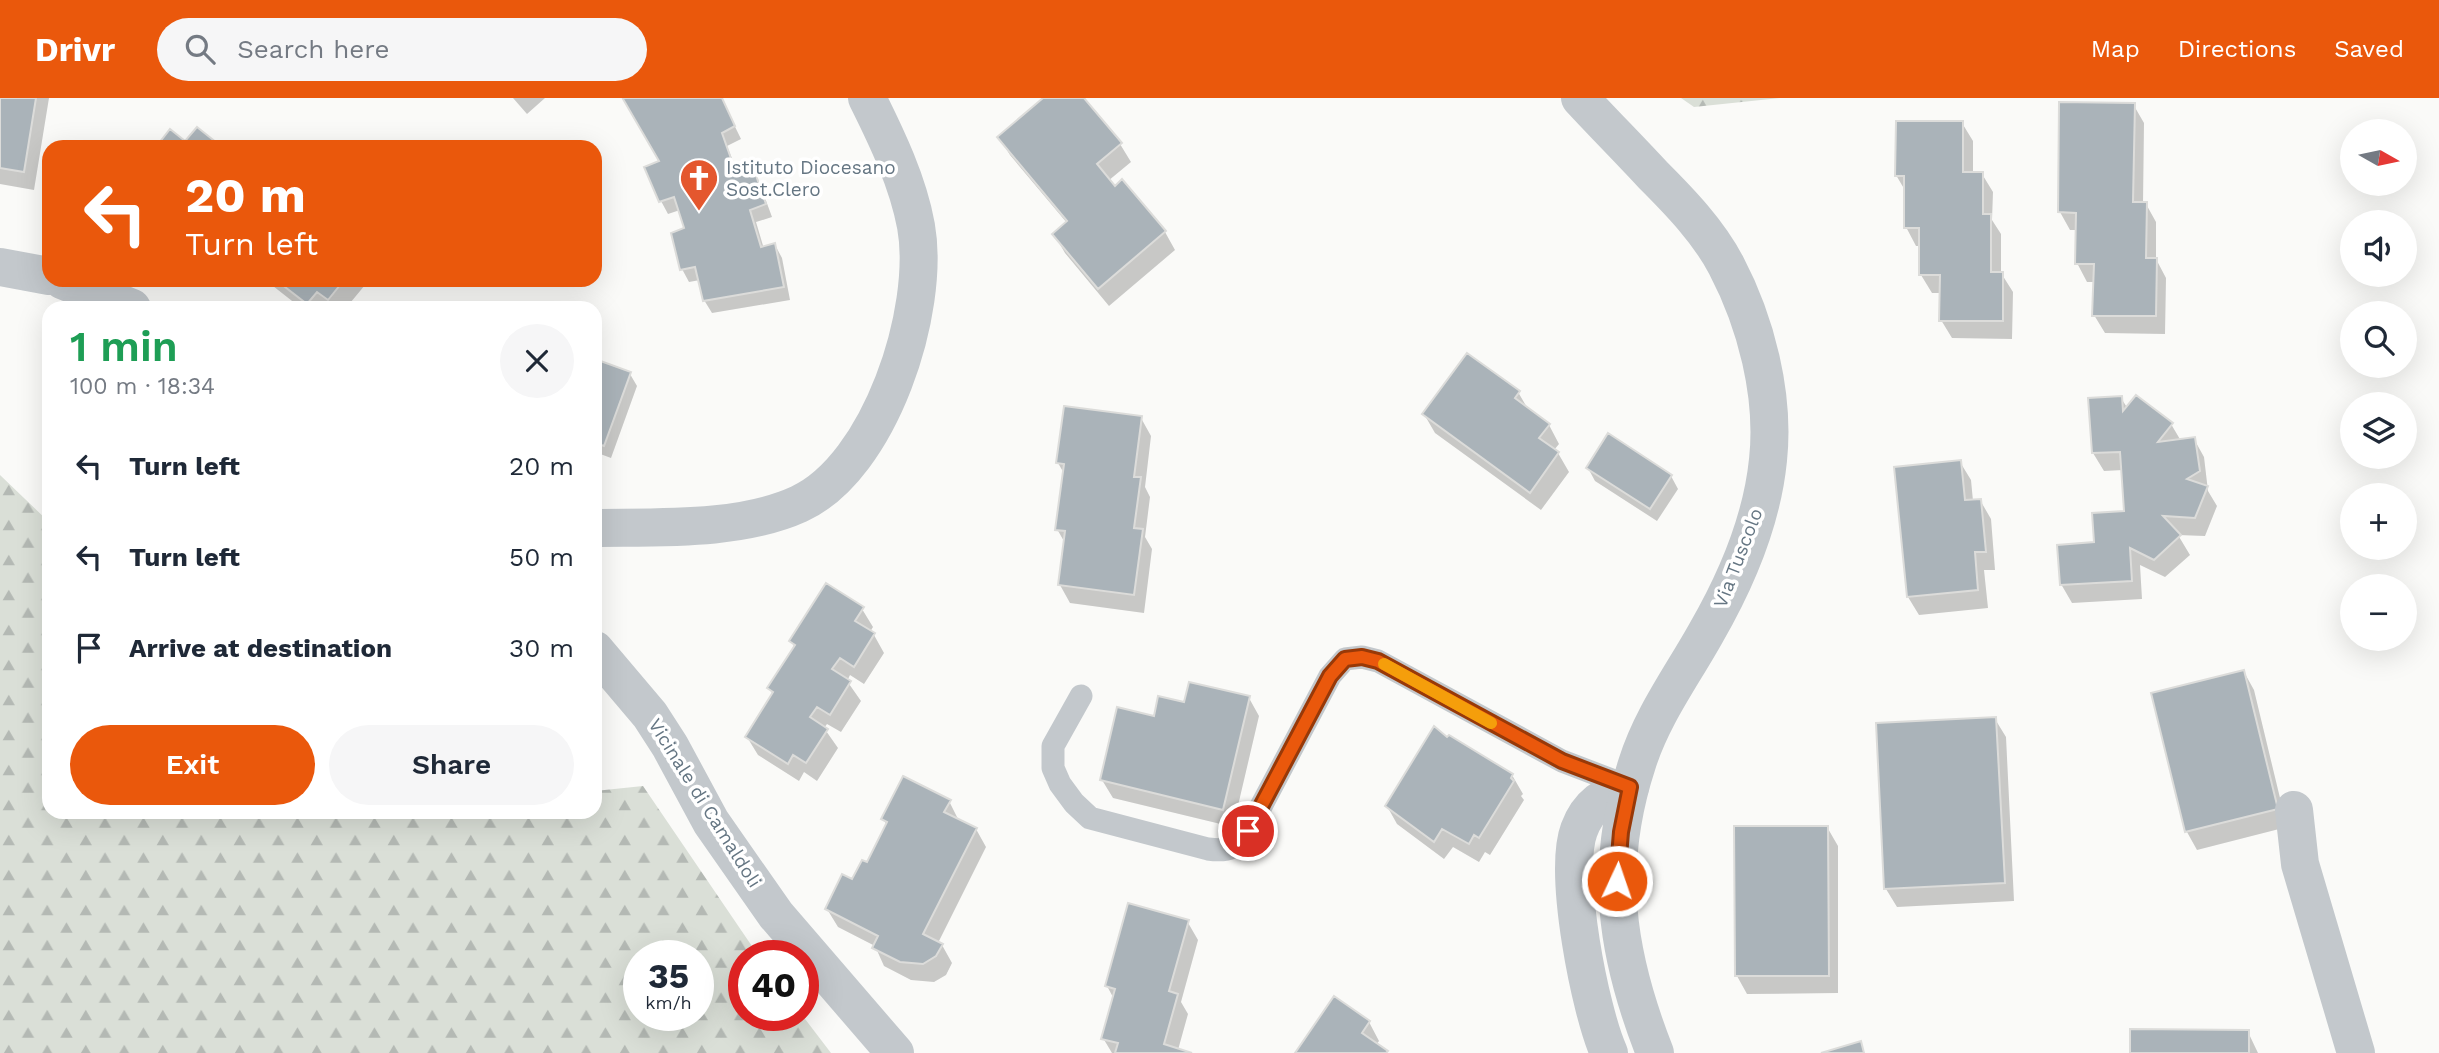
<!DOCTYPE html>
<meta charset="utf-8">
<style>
:root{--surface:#fff;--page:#f6f6f7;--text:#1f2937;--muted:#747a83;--accent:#ea580c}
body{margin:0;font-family:"Work Sans",sans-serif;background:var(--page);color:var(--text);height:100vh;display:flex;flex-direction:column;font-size:26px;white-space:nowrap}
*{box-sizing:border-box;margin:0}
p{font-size:23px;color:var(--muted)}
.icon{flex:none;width:38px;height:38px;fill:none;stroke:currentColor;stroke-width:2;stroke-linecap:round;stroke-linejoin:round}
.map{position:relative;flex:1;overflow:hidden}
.details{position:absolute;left:42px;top:203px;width:560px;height:518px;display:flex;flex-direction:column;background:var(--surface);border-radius:21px;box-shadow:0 7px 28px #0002}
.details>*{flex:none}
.top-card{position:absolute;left:42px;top:42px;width:560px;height:147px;border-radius:21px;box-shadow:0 7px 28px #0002;background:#ea580c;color:#fff;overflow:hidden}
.needle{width:46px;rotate:99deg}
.buttons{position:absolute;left:2340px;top:21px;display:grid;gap:14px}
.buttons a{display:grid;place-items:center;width:77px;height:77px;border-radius:50%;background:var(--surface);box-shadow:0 7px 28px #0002;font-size:35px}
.speed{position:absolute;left:623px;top:842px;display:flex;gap:14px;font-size:35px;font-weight:700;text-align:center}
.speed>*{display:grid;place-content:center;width:91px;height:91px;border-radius:50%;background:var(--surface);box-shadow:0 7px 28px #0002;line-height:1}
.speed small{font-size:18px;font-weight:400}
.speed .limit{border:10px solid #d22;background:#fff;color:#111}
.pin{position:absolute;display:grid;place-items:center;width:60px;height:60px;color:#fff;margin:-30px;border:4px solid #fff;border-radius:50%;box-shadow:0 2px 7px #0007}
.me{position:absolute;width:77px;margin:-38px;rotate:3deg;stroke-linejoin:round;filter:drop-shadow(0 0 5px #0008)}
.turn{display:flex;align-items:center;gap:24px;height:147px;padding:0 28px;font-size:32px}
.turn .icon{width:91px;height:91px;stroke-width:2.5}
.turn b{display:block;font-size:49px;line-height:60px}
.round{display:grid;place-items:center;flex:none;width:74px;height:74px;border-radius:37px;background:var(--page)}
.overview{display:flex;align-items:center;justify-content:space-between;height:119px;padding:0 28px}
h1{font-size:42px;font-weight:600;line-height:52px;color:#1e9e55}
.primary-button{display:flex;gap:14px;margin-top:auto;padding:14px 28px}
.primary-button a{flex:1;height:80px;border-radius:42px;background:var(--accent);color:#fff;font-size:28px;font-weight:600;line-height:80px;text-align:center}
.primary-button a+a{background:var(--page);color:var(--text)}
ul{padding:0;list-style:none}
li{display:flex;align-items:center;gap:21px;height:91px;padding:0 28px}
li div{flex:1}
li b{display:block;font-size:26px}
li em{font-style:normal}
header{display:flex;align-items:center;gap:42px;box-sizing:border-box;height:98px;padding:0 35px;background:var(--accent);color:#fff}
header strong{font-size:33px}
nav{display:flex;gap:38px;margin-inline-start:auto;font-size:24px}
.search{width:490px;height:63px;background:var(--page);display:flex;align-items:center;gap:18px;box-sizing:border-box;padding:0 24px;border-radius:38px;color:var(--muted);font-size:26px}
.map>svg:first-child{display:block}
.forest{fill:url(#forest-firs);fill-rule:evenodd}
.shadow{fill:#0003}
.building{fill:#aab3b9;stroke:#dcdcda;stroke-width:2}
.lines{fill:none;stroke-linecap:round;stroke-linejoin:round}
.service{stroke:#c3c8cc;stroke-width:23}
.minor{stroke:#c3c8cc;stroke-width:38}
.tertiary{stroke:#c3c8cc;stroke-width:38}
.route-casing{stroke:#983908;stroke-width:18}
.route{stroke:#ea580c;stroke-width:12}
.slow{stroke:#f59e0b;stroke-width:12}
.labels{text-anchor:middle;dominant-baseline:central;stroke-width:7;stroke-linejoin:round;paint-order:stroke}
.poi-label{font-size:19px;fill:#657683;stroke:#fff;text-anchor:start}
.street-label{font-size:19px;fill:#657683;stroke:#fff}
</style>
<header>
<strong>Drivr</strong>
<div class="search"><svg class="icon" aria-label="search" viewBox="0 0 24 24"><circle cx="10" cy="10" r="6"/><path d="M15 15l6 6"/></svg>Search here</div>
<nav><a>Map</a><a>Directions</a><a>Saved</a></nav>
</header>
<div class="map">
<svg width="2439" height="955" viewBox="0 0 2439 955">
<defs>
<pattern id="forest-firs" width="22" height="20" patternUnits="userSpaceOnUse" patternTransform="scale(1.75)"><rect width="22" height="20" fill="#dadfd7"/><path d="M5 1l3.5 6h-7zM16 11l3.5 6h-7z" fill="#b4b9b4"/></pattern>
</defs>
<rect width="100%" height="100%" fill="#fafaf8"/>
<path class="forest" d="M1681,0H1780L1694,9Z
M0,377L49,424V714H595V693L643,688L758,857L744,858V917H802L831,955H0ZM639,858H698V917H639Z"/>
<path class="shadow" d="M0,0H49L34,92L0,86Z
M513,0H545L527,16Z
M628,0H721L741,41L727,48L737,73L751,68L758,81L772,119L756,124L764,151L775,147L782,160L790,202L712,215L704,202L700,182L689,184L682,171L686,131L680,112L668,116L661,103V63Z
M1045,0H1082L1120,46L1131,64L1108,83L1115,90L1122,84L1165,134L1175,152L1109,208L1065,155L1054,136L1067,125L1010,57L999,39Z
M2133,6L2144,25L2143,106H2146L2156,124V161L2166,180L2165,236L2105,235L2094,217L2095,184H2087L2077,165V132H2070L2060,114Z
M1962,25L1973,43V76H1982L1993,94L1992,122L2001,136V175L2013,194L2012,241L1952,240L1941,222V195H1932L1921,177V148H1916L1906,129V94L1896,77Z
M251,182H261L257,187Z
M270,182H362L365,187L346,210H301L273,188Z
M595,263L630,276L637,288L611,360L595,354Z
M1518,294L1529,313L1549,327L1559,346L1554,352L1558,355L1569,374L1541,412L1435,335L1424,316Z
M2121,300L2128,311L2171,326L2181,343L2194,341L2204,359L2208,393L2217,408L2205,438L2178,437L2190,457L2165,479L2140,467L2142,501L2072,505L2061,486L2126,415L2123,372L2104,373L2093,355Z
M1141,320L1151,338L1145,389L1150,399L1145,439L1152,451L1144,515L1070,505L1060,487L1065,445L1057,431L1065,377L1058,365Z
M1960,364L1971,382L1973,403L1980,402L1991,421L1995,472H1984L1988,510L1919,517L1908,499Z
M1588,370L1671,378L1678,391L1657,423L1595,383Z
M862,511L873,529L870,534L874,537L884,555L864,586L850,577L847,583L861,603L841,634L827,626L824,630L838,650L817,683L804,674L799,683L758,657L747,639L773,597L769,590L795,550L791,543Z
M2244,574L2254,592L2287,729L2197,752L2187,734L2153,596Z
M1249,600L1259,618L1233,729L1113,700L1102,682L1155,620L1185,606Z
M1995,621L2006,639L2014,803L1897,809L1886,791Z
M1512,677L1523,696L1521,698L1524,702L1490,757L1485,754L1479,764L1453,749L1444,761L1397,726L1387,708Z
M949,703L959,723L976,731L986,749L938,845L942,847L952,865L946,877L934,884L911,882L884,868L875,848L838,829L827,811L867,766L887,727L883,721Z
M1827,729L1838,748V895L1747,896L1737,878Z
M1187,823L1198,842L1181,904L1188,916L1178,952L1189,955H1112L1103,940L1114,901L1107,888Z
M1369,924L1379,943L1376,947L1387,955H1297Z
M2248,934L2258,955H2132Z"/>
<path class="building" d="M0,0H36L24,74L0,70Z
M625,0H722L735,28L722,35L735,72L752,66L766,106L750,112L761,149L775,145L784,189L703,203L695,169L680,172L671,135L684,130L674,99L659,104L644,69L659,63L623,1Z
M1043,0H1084L1122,45L1097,66L1115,88L1122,81L1166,133L1098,191L1052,136L1067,123L997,39Z
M2059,4L2135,5L2133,104H2147L2146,160H2157L2156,218H2092L2094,166H2075L2076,115L2058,114Z
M1896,23H1963V74H1983V116H1991V174H2003V223H1939L1940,177H1919V130H1904V78H1895Z
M197,29L222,49H193L185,43Z
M170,31L185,43L193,49H156Z
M276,182H344L328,202L317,194L307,206Z
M1467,255L1520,293L1515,300L1550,326L1539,340L1559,354L1530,395L1422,316Z
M595,261L631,274L604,348L595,345Z
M2136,297L2173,325L2158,344L2195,339L2200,373L2187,381L2208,388L2195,420L2163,418L2181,437L2154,462L2130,450L2132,483L2060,487L2057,447L2094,444L2092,415L2124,413L2120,354L2092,355L2088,300L2122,298L2123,313Z
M1064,308L1142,318L1134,379H1141L1134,430L1143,431L1134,497L1058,487L1065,433L1055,432L1064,366L1056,365Z
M1608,335L1672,377L1650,411L1586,370Z
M1961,362L1965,402L1981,401L1986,454H1975L1978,492L1907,499L1894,369Z
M826,485L864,509L855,523L875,535L854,569L840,560L832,571L851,583L830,617L817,609L810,619L828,631L806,665L793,657L788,666L745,639L773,594L767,590L795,547L789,543Z
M2244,572L2278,711L2185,734L2151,595Z
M1189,584L1250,598L1223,712L1100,682L1117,609L1154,618L1158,598L1184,604Z
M1996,619L2005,785L1884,791L1876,625Z
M1434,628L1447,639L1449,637L1513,676L1511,680L1514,683L1479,740L1474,737L1469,746L1442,731L1434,744L1385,708Z
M903,678L951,702L944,714L977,730L923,836L943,846L936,858L923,866L900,864L872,850L878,838L825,811L842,776L852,781L862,762L867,764L887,724L881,721Z
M1734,728H1828L1829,878H1735Z
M1128,805L1189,822L1169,893L1178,896L1164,946L1192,955H1115L1118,945L1101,941L1115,891L1105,888Z
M1334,898L1370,923L1362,935L1388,953L1386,955H1295Z
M2130,931L2249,932V955H2130Z
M1861,943L1864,955H1821Z"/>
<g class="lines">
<path class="service" d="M1081,598L1053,648V670L1060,686L1074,705L1090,720L1208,751C1231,754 1234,750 1248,733L1330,578L1345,561L1362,559L1378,563L1562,663L1630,689"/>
<path class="minor" d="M0,169L49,178
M62,182L132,210
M595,430C659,429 740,433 799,406C880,369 931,212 916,128C908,84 887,40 867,0
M595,552L650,617L670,648L711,724L776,817L895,955
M2294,712L2300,766L2356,955
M1609,955C1590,913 1563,775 1579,732C1588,707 1605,696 1630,689"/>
<path class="tertiary" d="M1580,0C1604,26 1629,51 1653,77C1680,104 1708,133 1726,167C1756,224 1775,297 1768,362C1762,422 1736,483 1706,535C1682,578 1652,618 1637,666C1603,770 1616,856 1655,955"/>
</g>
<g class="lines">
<g class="route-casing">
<path id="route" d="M1248,733L1330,578L1345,561L1362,559L1378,563L1562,663L1630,689L1621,734L1617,783"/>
</g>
<use href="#route" class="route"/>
<path class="slow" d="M1384,566L1491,625"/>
</g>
<defs>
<g id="church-pin" transform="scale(2.0125)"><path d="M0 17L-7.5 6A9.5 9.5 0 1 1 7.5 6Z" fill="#e4572e" stroke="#fff"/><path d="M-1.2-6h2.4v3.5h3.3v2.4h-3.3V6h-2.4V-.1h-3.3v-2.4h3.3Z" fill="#fff"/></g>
</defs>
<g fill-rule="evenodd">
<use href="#church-pin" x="699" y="80"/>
</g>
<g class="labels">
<g class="poi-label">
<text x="726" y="69">Istituto Diocesano<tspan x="726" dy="22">Sost.Clero</tspan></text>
</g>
<g class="street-label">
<text transform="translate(1738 460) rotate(-69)">Via Tuscolo</text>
<text transform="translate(705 705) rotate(58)">Vicinale di Camaldoli</text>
</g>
</g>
</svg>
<div class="buttons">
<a><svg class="needle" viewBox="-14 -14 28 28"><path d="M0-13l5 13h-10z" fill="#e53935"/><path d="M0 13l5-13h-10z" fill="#747a83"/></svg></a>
<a><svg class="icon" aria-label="sound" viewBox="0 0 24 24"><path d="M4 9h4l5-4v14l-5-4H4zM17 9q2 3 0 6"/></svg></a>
<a><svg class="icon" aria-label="search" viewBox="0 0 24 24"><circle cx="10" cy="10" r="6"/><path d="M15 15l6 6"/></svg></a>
<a><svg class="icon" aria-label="layers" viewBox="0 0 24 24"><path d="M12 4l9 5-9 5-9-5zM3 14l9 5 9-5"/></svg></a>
<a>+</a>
<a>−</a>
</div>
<div class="speed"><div>35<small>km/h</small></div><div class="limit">40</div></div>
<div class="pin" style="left:1248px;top:733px;background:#d93025"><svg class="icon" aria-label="arrive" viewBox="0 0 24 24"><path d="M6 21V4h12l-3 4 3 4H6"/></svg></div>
<svg class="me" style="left:1617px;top:783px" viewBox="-20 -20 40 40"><circle r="17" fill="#ea580c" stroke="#fff" stroke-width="3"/><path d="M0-11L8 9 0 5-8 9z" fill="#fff"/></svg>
<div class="top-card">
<div class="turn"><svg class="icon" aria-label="left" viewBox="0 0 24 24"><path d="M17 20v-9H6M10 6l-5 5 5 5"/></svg><div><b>20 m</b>Turn left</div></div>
</div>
<section class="details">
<div class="overview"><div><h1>1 min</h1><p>100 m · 18:34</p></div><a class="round"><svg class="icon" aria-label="close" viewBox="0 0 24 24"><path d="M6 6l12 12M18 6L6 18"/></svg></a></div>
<ul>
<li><svg class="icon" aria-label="left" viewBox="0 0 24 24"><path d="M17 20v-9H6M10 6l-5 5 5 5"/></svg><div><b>Turn left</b></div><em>20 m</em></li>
<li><svg class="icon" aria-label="left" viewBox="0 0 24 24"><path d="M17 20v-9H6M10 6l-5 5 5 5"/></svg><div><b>Turn left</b></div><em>50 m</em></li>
<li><svg class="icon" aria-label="arrive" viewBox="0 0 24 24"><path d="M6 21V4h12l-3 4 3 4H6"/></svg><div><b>Arrive at destination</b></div><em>30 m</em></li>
</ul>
<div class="primary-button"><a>Exit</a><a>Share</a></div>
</section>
</div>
